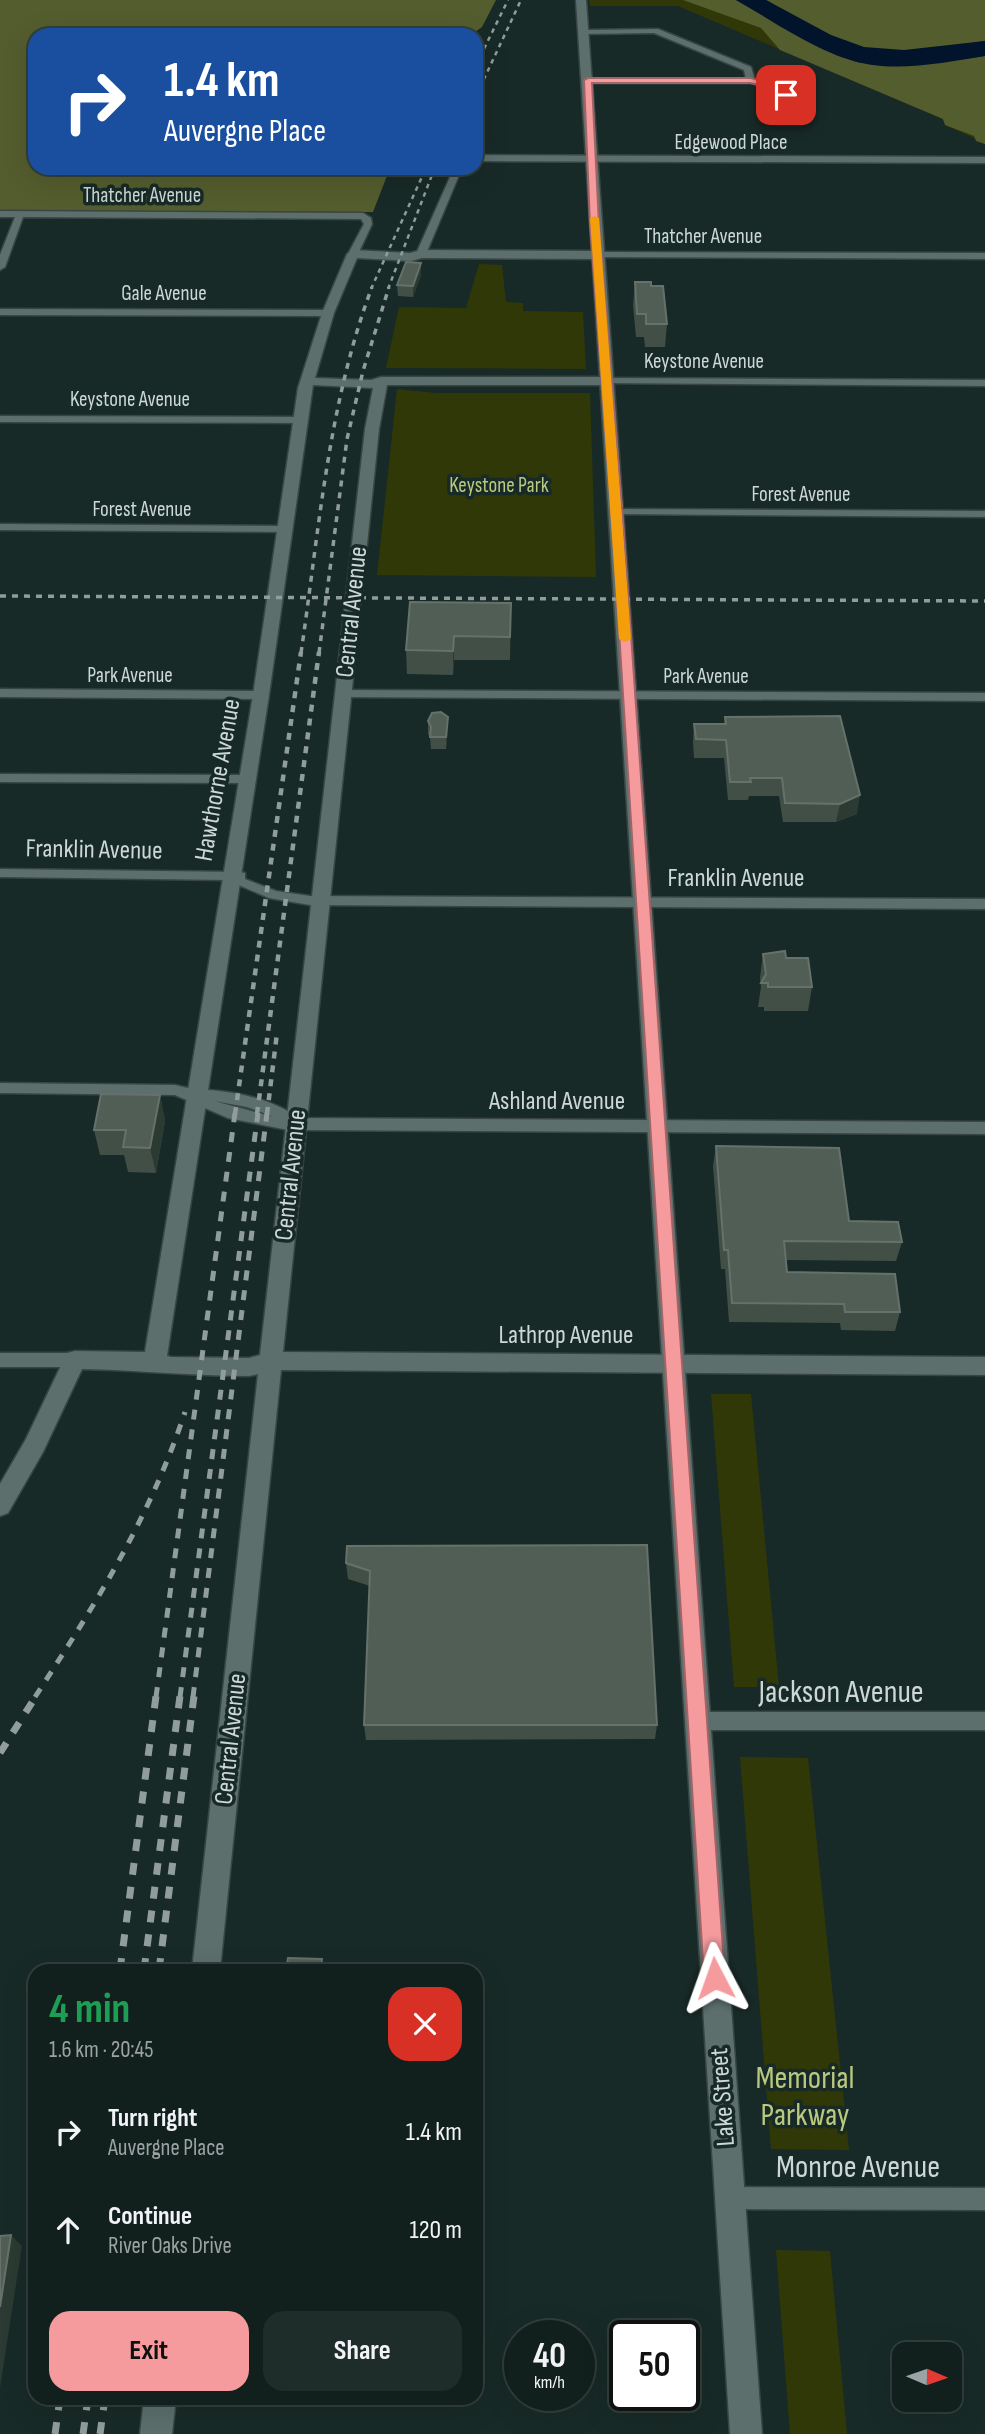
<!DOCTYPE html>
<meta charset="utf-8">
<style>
:root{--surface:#12201d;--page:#1f2d2a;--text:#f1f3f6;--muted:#9ca3a4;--line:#313e3b;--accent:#f59b9e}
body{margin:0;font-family:"Sofia Sans Condensed",sans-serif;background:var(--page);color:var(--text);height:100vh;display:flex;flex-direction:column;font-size:26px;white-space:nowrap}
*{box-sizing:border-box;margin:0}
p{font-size:23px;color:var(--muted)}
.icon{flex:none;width:38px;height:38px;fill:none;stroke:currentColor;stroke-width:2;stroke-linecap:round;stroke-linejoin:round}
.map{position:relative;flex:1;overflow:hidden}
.side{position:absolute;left:28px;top:1964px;width:455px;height:441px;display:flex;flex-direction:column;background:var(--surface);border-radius:21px;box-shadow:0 7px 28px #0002,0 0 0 2px var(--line)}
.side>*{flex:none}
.banner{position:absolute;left:28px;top:28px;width:455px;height:147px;border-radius:21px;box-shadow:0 7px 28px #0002,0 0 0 2px var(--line);background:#1a4fa0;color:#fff;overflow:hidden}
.needle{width:46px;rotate:92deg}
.buttons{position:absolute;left:892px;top:2342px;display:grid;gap:14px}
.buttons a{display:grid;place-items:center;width:70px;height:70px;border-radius:14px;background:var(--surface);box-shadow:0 7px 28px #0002,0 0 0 2px var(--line);font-size:35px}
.speed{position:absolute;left:504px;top:2320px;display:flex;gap:14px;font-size:35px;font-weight:700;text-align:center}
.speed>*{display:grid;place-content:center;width:91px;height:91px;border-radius:50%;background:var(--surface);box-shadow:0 7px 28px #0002,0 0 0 2px var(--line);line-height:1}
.speed small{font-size:18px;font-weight:400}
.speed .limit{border:4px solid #111;border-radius:10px;background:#fff;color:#111}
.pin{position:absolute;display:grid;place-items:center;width:60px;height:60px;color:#fff;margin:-30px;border-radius:14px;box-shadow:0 4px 10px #0006}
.me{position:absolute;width:77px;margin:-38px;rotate:356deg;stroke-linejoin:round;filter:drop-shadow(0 0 5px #0008)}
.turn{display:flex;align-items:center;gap:24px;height:147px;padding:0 21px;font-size:32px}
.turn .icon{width:91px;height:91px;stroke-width:2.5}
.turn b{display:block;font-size:49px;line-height:60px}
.round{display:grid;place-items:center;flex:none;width:74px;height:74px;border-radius:21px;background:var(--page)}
.head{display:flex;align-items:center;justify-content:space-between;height:119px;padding:0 21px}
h1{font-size:42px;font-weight:700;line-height:52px;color:#1e9e55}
.action{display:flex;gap:14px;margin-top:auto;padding:14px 21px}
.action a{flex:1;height:80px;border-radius:21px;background:var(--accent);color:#111;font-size:28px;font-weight:700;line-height:80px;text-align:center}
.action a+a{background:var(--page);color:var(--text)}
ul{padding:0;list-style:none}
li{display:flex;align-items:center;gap:21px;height:98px;padding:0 21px}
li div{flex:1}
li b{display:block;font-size:26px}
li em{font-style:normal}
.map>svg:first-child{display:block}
.green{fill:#313808}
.forest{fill:#545d2e}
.water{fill:#01142c}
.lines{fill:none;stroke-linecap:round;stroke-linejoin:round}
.minor-casing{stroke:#384543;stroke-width:3}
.tertiary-casing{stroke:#384543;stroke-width:3}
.secondary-casing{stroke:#384543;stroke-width:3}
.minor{fill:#5c6f6c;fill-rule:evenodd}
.tertiary{fill:#5c6f6c;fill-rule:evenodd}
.secondary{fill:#5c6f6c;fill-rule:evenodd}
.rail-far4{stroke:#909d9b;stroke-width:2.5;stroke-dasharray:4.5 4.5;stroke-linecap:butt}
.rail-far3{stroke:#909d9b;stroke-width:3.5;stroke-dasharray:6 6;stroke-linecap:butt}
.rail-far2{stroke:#909d9b;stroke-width:4.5;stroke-dasharray:7 7;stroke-linecap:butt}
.rail-far1{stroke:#909d9b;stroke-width:5;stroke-dasharray:10 10;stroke-linecap:butt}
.rail{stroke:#909d9b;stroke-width:7;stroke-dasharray:12 12;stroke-linecap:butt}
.wall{fill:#424f46}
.shaded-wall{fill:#2b3a33}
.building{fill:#515e55;stroke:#65716a;stroke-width:2}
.route{fill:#f59b9e;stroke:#9f6567;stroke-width:2}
.slow{fill:#f59e0b}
.labels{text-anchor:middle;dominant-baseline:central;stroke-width:7;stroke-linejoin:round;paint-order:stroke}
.far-street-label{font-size:21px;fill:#cdd8d6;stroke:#182a27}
.far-park-label{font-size:21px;fill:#bac97f;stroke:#182a27}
.street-label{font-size:26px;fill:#cdd8d6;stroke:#182a27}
.near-street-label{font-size:32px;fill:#cdd8d6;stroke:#182a27}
.near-park-label{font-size:32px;fill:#bac97f;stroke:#182a27}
</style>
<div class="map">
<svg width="985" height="2434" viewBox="0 0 985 2434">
<rect width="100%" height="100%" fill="#182a27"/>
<path class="green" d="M589,0H736L824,48L943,63L985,56V143L945,125L943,119L678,6H590Z
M479,264L502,265L506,302L523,303V311L583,312L586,369L386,368L399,307L466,308Z
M397,389L435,393H590L596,577L377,575Z
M711,1394H751L779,1687H734Z
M740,1757L808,1758L849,2150L771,2149Z
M776,2250L830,2251L847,2434H790Z"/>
<path class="forest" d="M0,0H496L482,27L471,35H35V168H390L373,212L0,211Z
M683,0H736L824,48L860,63L918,65L985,56V144L976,141L974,136L945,125L943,119L780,50L761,28Z
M766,0H985V41C942,47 891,59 849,44C820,33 793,15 766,0Z"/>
<path class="water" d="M736,0H766L831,35L864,47L904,50L985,41V56C946,62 901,72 862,63C820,54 773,21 736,0Z"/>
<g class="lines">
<g class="minor-casing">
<path id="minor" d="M658,29L751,67L755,80L782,87L793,85L807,92C800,100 790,99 781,95L778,90L751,83H585L588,79H746L744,70L654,33L584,34L580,32L584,30ZM792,90L798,92L785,91Z
M476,155L985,157V163L476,161Z
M454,168H462L426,254L418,256L416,254Z
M0,211L363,213L371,218L372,224L358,254L353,257L348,254L364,224L361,219L23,217L5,267L0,270V255L15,217H0Z
M597,252L985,253V259L594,257L592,255Z
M0,309L328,310L333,313L328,316L0,315Z
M606,378L985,380V386L602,383V379Z
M0,416L302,417L307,420L302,423L0,422Z
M617,509L985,511V517L613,514L612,512Z
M0,524L284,526L290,529L284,532L0,530Z
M0,689L261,691L267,695L261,699L0,697Z
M342,690L985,693V701L338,697L336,694Z
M0,774L246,775L252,779L246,783L0,782Z
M0,869L240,872L245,873V879L276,891L310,896L985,899V909L310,905L269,898L227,880L0,877Z
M0,1083L175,1085C192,1090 202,1089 219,1091C247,1094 276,1102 299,1118L985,1122V1134L288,1130L228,1118L175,1095L0,1093ZM214,1101L247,1107L274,1117Z
M0,1353H75L81,1355L83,1360L81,1365L75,1367H0Z
M697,1712H985V1730H697L690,1727L687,1721L690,1715Z
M730,2187L985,2188V2210L730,2209L722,2206L719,2198L722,2190Z"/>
</g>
<g class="tertiary-casing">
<path id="tertiary" d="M353,250L410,253L421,250L597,251L603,255L597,259L422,258L411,261L357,258L334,313L315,378L371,380L381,377H606L613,381L606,385H387L379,429L283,1352L985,1357V1375L281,1370L220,1970H192L258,1374L249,1376C193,1376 138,1370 82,1369L43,1452L8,1513L0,1516V1484L26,1439L67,1353L75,1351L145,1352L253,695L298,388L322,313L347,254ZM313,385L373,388L365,429L260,1355L249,1358L171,1357L167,1356L269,695Z
M144,2398H176L172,2434H140Z"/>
</g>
<g class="secondary-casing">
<path id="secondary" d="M576,0H586L762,2434H730Z"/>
</g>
<use href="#minor" class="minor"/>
<use href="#tertiary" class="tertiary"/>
<use href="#secondary" class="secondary"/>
<path class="rail-far4" d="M476,65L508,0
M476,96L521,0
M371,289L426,168
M388,289L432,175"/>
<path class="rail-far3" d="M0,596L985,601
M301,653C319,531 328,404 372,287
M319,653L347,439L363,371L389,287"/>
<path class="rail-far2" d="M235,1114L301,652
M257,1114L319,652
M267,1114L277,1033"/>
<path class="rail-far1" d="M35,1697C95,1605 150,1518 185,1412
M156,1697L235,1113
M180,1697L258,1113
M193,1697L267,1113"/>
<path class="rail" d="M0,1753L36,1696
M120,1970L156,1696
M144,1970L180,1696
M159,1970L194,1696
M55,2434L60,2398
M83,2434L88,2398
M100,2434L105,2398"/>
</g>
<path class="wall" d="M421,275L413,297L398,296L397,285Z
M635,282L651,286L667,324L665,347H645L644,337H636L633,305Z
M511,603L510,660H454L453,675L407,674L406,650Z
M725,717L857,814L836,822H783L779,796H749L748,800H728L724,758H694L693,742L694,724H724Z
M428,721L448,729L446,749H431L430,737L428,734Z
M763,954L786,958L812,987L808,1011H764V1007H758L761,987L760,978Z
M160,1095L165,1121L156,1173L128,1172L124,1155H100L94,1130Z
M716,1146L849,1221L902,1242L896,1261L786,1260L787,1272L900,1312L895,1331L841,1330L840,1323L729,1322L725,1269H721L713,1166Z
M347,1546L657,1725L655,1739L366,1740L364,1725L370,1586L348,1579L346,1563Z"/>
<path class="shaded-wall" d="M421,263V275L413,297V286Z
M454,636V660L453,675V651Z
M448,717V729L446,749V737Z
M860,795L857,814L836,822L840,804Z
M160,1095L165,1121L156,1173L150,1148Z
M11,2235L22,2246L0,2388V2307Z"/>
<path class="building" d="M406,262L421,263L413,286L397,285Z
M635,282H651V286H663L667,324H646V314H637Z
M410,602L511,603L510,637L454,636L453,651L406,650Z
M441,712L448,717L446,737H430L431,727L428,721L432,713Z
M840,716L860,795L840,804L785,803L782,778H750L751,782H730L726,740L696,739L694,724H726L725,717Z
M785,951L786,958H808L812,987H768V983H761L766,974L763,954Z
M101,1094L160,1095L150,1148L123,1147L126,1130H94Z
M716,1146L839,1148L849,1221L898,1222L902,1242L784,1241L787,1272L895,1274L900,1312H845L844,1304L732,1303L728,1250H724Z
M647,1545L657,1725H364L370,1571L346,1563L347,1546Z
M288,1958L322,1959L321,1970H286Z
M11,2235L0,2307V2236Z"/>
<path class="route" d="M588,78H751L784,87L790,95L783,97L777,90L750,83H592L599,225L623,520L725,1978L722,1985L715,1988L707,1985L704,1978L612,520L590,225L584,80Z"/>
<path class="slow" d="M594,216L599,218L631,639L625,642L619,639L590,218Z"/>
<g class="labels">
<g class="far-street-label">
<text x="731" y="142">Edgewood Place</text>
<text x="142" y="195">Thatcher Avenue</text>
<text x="703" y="236">Thatcher Avenue</text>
<text x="164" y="293">Gale Avenue</text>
<text x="704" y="361">Keystone Avenue</text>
<text x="130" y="399">Keystone Avenue</text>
<text x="801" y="494">Forest Avenue</text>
<text x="142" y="509">Forest Avenue</text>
<text x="130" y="675">Park Avenue</text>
<text x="706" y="676">Park Avenue</text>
</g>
<g class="far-park-label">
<text x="499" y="485">Keystone Park</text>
</g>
<g class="street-label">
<text transform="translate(352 612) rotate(-84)">Central Avenue</text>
<text transform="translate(218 780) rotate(-80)">Hawthorne Avenue</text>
<text transform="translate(94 850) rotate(1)">Franklin Avenue</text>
<text x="736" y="878">Franklin Avenue</text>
<text x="557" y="1101">Ashland Avenue</text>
<text transform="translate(291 1175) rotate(-84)">Central Avenue</text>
<text x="566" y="1335">Lathrop Avenue</text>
<text transform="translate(231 1739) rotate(-84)">Central Avenue</text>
<text transform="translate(723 2097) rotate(-94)">Lake Street</text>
</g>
<g class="near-street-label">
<text x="841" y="1692">Jackson Avenue</text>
<text x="858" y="2167">Monroe Avenue</text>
</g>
<g class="near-park-label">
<text x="805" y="2078">Memorial<tspan x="805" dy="37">Parkway</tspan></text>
</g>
</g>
</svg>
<div class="buttons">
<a><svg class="needle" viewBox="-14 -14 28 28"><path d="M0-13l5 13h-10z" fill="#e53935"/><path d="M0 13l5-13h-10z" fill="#9ca3a4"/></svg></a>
</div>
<div class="speed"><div>40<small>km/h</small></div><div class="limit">50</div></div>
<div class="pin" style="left:786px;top:95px;background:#d93025"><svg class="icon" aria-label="arrive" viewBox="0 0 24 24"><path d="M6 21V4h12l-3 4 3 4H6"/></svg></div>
<svg class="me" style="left:715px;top:1978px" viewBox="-20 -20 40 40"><path d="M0-17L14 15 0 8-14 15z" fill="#f59b9e" stroke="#fff" stroke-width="4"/></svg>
<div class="banner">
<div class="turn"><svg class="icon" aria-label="right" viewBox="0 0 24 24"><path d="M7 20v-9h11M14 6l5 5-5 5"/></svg><div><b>1.4 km</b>Auvergne Place</div></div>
</div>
<section class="side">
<div class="head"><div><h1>4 min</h1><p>1.6 km · 20:45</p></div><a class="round" style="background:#d93025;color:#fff"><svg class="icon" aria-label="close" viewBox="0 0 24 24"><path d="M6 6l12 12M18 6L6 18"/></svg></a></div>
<ul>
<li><svg class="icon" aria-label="right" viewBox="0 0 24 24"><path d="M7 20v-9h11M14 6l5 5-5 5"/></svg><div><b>Turn right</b><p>Auvergne Place</p></div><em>1.4 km</em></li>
<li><svg class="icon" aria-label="ahead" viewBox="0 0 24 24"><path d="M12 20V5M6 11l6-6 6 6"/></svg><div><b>Continue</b><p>River Oaks Drive</p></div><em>120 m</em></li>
</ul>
<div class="action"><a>Exit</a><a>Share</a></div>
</section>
</div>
